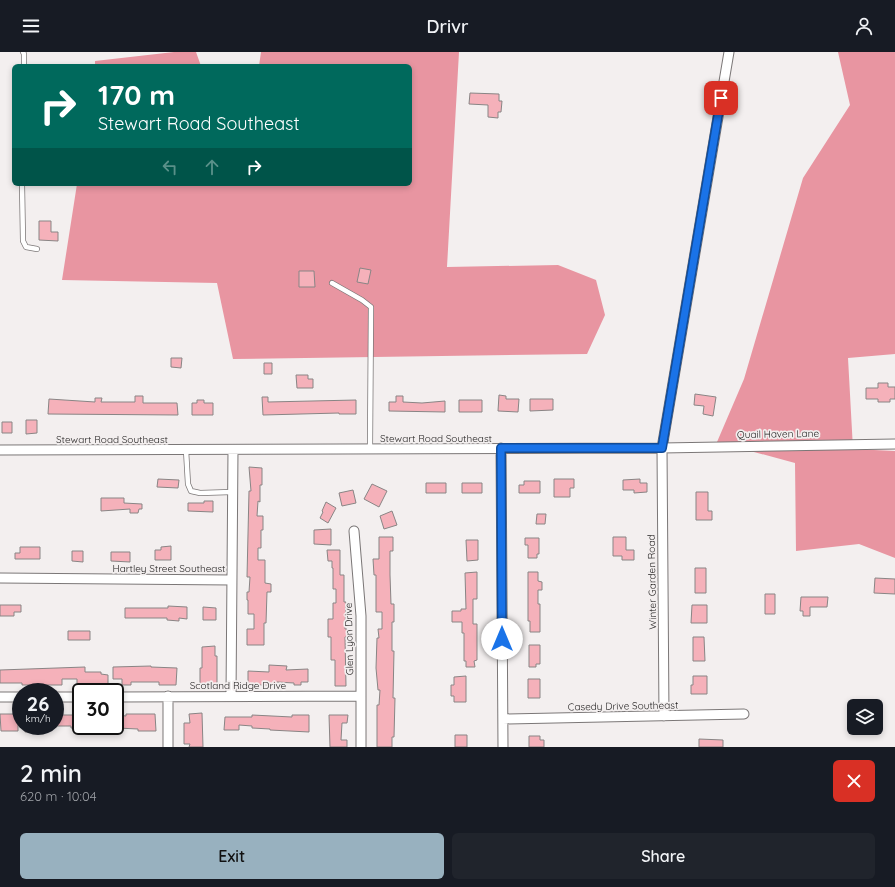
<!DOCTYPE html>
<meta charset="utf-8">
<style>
:root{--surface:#171b24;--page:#20242c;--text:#f1f3f6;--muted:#9ea1a6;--accent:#98b1bf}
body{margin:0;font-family:Quicksand,sans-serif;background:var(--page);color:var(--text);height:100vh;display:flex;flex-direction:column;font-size:15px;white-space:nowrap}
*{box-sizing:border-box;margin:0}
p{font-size:13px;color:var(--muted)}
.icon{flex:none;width:22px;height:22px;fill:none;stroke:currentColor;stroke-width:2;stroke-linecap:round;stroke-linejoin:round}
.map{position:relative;height:695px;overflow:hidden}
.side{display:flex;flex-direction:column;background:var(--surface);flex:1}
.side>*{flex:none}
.banner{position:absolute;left:12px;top:12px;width:400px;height:122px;border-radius:6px;box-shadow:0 2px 6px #0003;background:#00695c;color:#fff;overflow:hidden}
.buttons{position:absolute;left:847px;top:647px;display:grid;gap:8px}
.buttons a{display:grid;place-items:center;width:36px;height:36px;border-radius:6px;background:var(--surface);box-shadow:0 2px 6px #0003;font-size:20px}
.speed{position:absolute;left:12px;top:631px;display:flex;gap:8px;font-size:20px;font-weight:700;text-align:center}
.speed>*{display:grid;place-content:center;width:52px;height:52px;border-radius:50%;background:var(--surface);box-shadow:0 2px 6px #0003;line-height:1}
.speed small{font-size:10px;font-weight:400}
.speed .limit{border:2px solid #111;border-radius:6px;background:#fff;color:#111}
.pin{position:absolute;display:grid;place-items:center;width:34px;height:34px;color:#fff;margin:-17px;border-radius:8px;box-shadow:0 2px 6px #0006}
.me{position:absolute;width:44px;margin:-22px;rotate:0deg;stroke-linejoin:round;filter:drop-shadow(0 0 3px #0008)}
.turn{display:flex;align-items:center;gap:14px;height:84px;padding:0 20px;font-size:18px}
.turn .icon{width:52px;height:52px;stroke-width:2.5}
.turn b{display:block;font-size:28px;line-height:34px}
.lanes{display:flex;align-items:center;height:38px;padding:0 20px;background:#0003;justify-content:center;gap:20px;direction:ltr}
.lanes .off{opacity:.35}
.round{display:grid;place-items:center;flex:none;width:42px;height:42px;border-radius:6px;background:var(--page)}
.headline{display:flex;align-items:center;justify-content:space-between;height:68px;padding:0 20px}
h1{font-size:24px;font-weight:600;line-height:30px}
.button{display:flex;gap:8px;margin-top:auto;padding:8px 20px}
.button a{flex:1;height:46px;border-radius:6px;background:var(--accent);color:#111;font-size:16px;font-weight:600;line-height:46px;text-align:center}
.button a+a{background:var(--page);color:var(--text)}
header{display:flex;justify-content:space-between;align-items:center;height:52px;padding:0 20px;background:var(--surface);font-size:18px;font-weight:600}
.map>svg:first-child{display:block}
.forest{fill:#e895a1}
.building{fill:#f5b1ba;stroke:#898585}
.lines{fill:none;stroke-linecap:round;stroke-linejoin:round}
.service-casing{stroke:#7b7777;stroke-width:6}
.minor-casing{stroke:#7b7777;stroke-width:11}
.service{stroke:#fff;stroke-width:4.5}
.minor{stroke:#fff;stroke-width:9}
.route-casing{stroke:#114b97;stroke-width:10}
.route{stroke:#1a73e8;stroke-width:7}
.labels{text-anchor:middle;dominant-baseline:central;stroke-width:3.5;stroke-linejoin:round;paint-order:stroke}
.street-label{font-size:10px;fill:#1f1d1d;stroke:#f3efef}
</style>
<header><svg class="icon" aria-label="menu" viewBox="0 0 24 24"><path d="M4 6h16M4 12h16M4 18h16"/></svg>Drivr<svg class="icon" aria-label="person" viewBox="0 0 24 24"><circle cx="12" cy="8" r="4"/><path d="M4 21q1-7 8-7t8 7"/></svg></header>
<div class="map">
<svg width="895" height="695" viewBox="0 0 895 695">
<rect width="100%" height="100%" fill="#f3efef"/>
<path class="forest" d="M174,0H196L201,14H95V9Z
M261,0H459L447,215L558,213L596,228L605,263L587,302L233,307L217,231L62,228L77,132H410V14H259Z
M838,0H895V302L848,306L853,397L895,399V506L859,492L796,499L795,411L717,390L744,327L803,126L850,53Z"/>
<path class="building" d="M470,41L499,42V49H502L501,60H498V66L488,65V53L469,52Z
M39,169H51V180H58V189L39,188Z
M360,216L371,218L368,232L357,230Z
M299,219H314L315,235H299Z
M171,306H182L181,316L171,315Z
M264,311H272V322H264Z
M296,323H308V327H313V336H297Z
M878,331H888V335H895V347H890V350H878V347H866V336H878Z
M695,342L716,345L713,364L703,362L704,354L694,353Z
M499,343L506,344V347H519L518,360L498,359Z
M135,344H143V351H177L178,363L48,362L49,347L95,350V346H102L101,350H135Z
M396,344H403V350L422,351L445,349V360L389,359V350H396Z
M262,345H268V350L356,348V362H339V361L263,363Z
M530,347H553V358L530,359Z
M197,348H204V351H213V363H192V351H197Z
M459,348H482V360H459Z
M26,368H37V381L26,382Z
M2,370H12V381H2Z
M249,415L262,416V433H260V450L258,449L257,464H263V478H261V496H258V508H265V531L271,532V540H267L266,571H264V593H247V577H254V562H248V548H247V540H249L250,525H247L249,439H251Z
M158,427L179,428L178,436L157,435Z
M554,427H574V436H570V445H554Z
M640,427V431H647V440L634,441V438H623V428Z
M524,429H540V441H519V433H524Z
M426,431H446V441H426Z
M462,431H482V441H462Z
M372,432L387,439L379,455L364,447Z
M353,438L356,451L342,454L339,441Z
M696,440H708V459H712V468H696Z
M101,446H124V451L142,452V457H139L138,461H130V457L101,459Z
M204,449H213V460L188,459V451H204Z
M326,450L336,456L328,471L320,466L323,460L322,459Z
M392,459L397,473L384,477L380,464Z
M537,462H546L545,472H536Z
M331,477V493L314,492V478Z
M379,485H393V499H390V523L391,552H394V570H392V599H394L393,646H395L394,685H392V695H377V653H379L380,638H378L376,616L377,586H379L378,577H382V560H376V523H374L373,507H379Z
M613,485H626V498H634V508H622V504H613Z
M525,486H539V502H537V506H528V493H525Z
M466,488H478V508L467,509Z
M171,494V508H155V498H161V495Z
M20,495H40V507H15V501H20Z
M327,498H340V523H344V550H346L345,577H347V585H345L346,634H335V608H331V585H328V567H333V551H336V537H333V516H332V509H328Z
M72,499H83V510L72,509Z
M111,500H130V510L111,509Z
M695,516H706V541H695Z
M477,520V547H473V572H477V608L474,609L475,615H466V609H464V581H462V570H452V559H461V557H466L465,521Z
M528,520H538V529L542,530V538H538V552H540V580H530V569H528Z
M875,526L895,527V542L874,541Z
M765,542H775V562H765Z
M801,545H828L827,555H810V564H803V559H800Z
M0,553H21V560H14V564H0Z
M692,553H707V571H691Z
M168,554L187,555V567L179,566V569L167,568V566H125V556H168Z
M203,555L216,556V568H203Z
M68,579H90V588H68Z
M693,585H704L705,609H693Z
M529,593H540V612H536V615H529Z
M215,594V604H217V634H200V616H202V595Z
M269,613L287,614L286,618L308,617V630H301V633H294V631L277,630V633H248V619L269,620Z
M151,614V615L177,616L176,633H159V630H131V633H122V627H113V615Z
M85,615V620H101V622L108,623V632H85V633H77V627H62V633H22V631H0V618Z
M466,624V650H454V644H451V633H454V625Z
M693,624H707V642H691V633H693Z
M528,627H540V646H528Z
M202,661L203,695H189L190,692H184V671H190L189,662Z
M0,662H18V679H1Z
M126,662H155L156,679H138V677L117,676V663L126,664Z
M55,663H81V676H71V674H55Z
M252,663L292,665V663H309V680L270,678V677L252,676V674L239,673V678H224L225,665H252Z
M329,663H348L347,671H342L341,688H347V695H330Z
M25,674H48V680H25Z
M93,674H110V680H93Z
M455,683H467V695H455Z
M529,684H540V688H544V695H529Z
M699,687L723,688V695H699Z"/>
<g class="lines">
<g class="service-casing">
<path id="service" d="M23,0L24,2V14
M22,132L23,189L26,195L37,197
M332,231L362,248L371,255L370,397
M186,398L188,432L191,439L200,441L232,440"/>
</g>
<g class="minor-casing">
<path id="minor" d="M501,396L503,695
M0,398L662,396L895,392
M354,479L361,564V695
M0,526L232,528
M168,644V695
M231,644L233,398
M0,645H21
M55,645H81
M115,645L361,644
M664,664L662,396L729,0
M503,667L744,662"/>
</g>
<use href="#service" class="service"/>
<use href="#minor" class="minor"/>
</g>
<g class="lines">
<g class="route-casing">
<path id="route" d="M502,587L501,396H662L721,46"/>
</g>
<use href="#route" class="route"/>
</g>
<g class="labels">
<g class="street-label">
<text transform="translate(778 382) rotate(-1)">Quail Haven Lane</text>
<text x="436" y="386">Stewart Road Southeast</text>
<text x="112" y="387">Stewart Road Southeast</text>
<text x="169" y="516">Hartley Street Southeast</text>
<text transform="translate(652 530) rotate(-91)">Winter Garden Road</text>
<text transform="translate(349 587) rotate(-91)">Glen Lyon Drive</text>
<text x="238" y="633">Scotland Ridge Drive</text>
<text transform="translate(623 654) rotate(-1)">Casedy Drive Southeast</text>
</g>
</g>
</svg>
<div class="buttons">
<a><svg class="icon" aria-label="layers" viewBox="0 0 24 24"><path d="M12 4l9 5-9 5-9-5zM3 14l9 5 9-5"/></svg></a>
</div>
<div class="speed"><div>26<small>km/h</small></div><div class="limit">30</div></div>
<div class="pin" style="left:721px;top:46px;background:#d93025"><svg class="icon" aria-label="arrive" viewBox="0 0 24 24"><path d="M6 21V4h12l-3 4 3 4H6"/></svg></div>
<svg class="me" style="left:502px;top:587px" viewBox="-20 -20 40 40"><circle r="19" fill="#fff"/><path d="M0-13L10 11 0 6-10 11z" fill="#1a73e8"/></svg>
<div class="banner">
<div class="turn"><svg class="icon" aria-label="right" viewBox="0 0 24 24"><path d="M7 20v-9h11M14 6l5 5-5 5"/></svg><div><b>170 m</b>Stewart Road Southeast</div></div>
<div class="lanes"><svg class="icon off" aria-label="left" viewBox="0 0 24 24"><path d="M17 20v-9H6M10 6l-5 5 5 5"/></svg><svg class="icon off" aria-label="ahead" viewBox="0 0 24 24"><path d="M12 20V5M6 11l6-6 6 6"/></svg><svg class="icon" aria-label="right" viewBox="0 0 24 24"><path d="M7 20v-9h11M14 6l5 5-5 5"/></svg></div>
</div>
</div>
<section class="side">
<div class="headline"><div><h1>2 min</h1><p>620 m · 10:04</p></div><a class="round" style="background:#d93025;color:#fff"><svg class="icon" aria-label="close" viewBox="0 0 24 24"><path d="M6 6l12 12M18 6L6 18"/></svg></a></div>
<div class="button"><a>Exit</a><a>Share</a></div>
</section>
